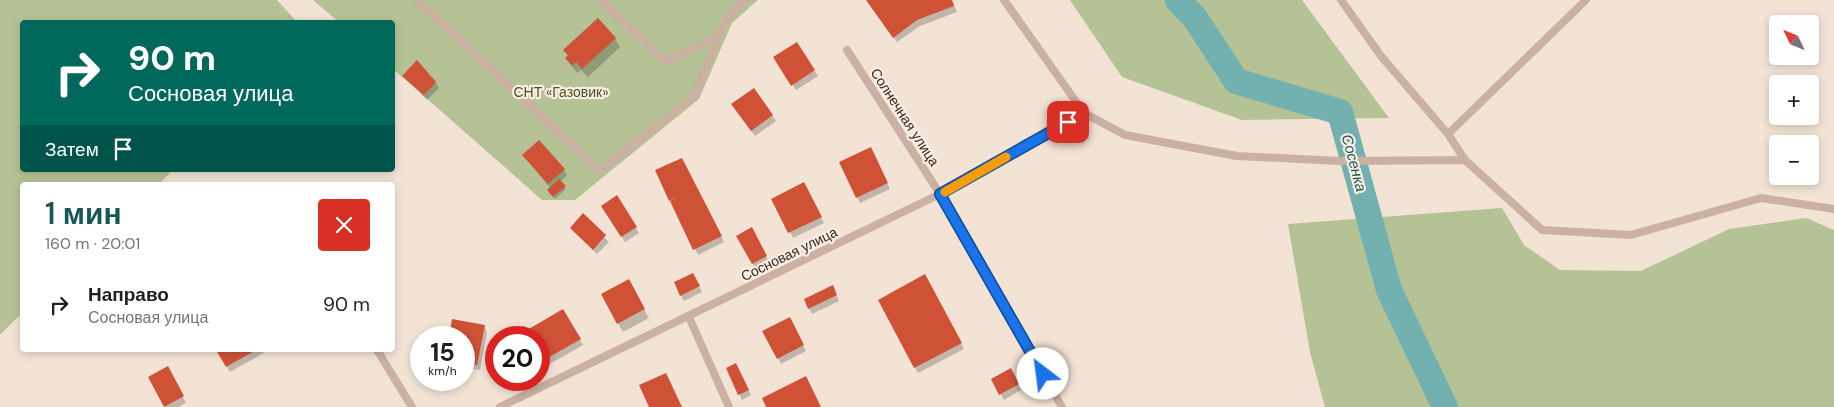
<!DOCTYPE html>
<html lang="ru">
<meta charset="utf-8">
<style>
:root{--surface:#fff;--page:#f6f6f6;--text:#202124;--muted:#757577;--accent:#175758}
body{margin:0;font-family:"DM Sans",sans-serif;background:var(--page);color:var(--text);height:100vh;display:flex;flex-direction:column;font-size:19px;white-space:nowrap}
*{box-sizing:border-box;margin:0}
p{font-size:16px;color:var(--muted)}
.icon{flex:none;width:28px;height:28px;fill:none;stroke:currentColor;stroke-width:2;stroke-linecap:round;stroke-linejoin:round}
.map{position:relative;flex:1;overflow:hidden}
.drawer{position:absolute;left:20px;top:182px;width:375px;height:170px;display:flex;flex-direction:column;background:var(--surface);border-radius:5px;box-shadow:0 2px 8px #0003}
.drawer>*{flex:none}
.guide{position:absolute;left:20px;top:20px;width:375px;height:152px;border-radius:5px;box-shadow:0 2px 8px #0003;background:#00695c;color:#fff;overflow:hidden}
.needle{width:32px;rotate:313deg}
.tools{position:absolute;left:1769px;top:15px;display:grid;gap:10px}
.tools a{display:grid;place-items:center;width:50px;height:50px;border-radius:5px;background:var(--surface);box-shadow:0 2px 8px #0003;font-size:25px}
.speed{position:absolute;left:410px;top:326px;display:flex;gap:10px;font-size:25px;font-weight:700;text-align:center}
.speed>*{display:grid;place-content:center;width:65px;height:65px;border-radius:50%;background:var(--surface);box-shadow:0 2px 8px #0003;line-height:1}
.speed small{font-size:12px;font-weight:400}
.speed .limit{border:8px solid #d22;background:#fff;color:#111}
.pin{position:absolute;display:grid;place-items:center;width:42px;height:42px;color:#fff;margin:-21px;border-radius:10px;box-shadow:0 2px 8px #0006}
.me{position:absolute;width:55px;margin:-28px;rotate:330deg;stroke-linejoin:round;filter:drop-shadow(0 0 4px #0008)}
.turn{display:flex;align-items:center;gap:18px;height:105px;padding:0 25px;font-size:22px}
.turn .icon{width:65px;height:65px;stroke-width:2.5}
.turn b{display:block;font-size:35px;line-height:42px}
.then{display:flex;align-items:center;height:48px;padding:0 25px;background:#0003;gap:10px;font-size:19px}
.round{display:grid;place-items:center;flex:none;width:52px;height:52px;border-radius:5px;background:var(--page)}
.overview{display:flex;align-items:center;justify-content:space-between;height:85px;padding:0 25px}
h1{font-size:30px;font-weight:600;line-height:38px;color:var(--accent)}
ul{padding:0;list-style:none}
li{display:flex;align-items:center;gap:15px;height:75px;padding:0 25px}
li div{flex:1}
li b{display:block;font-size:19px}
li em{font-style:normal}
.map>svg:first-child{display:block}
.green{fill:#b5c295}
.shadow{fill:#0003}
.lines{fill:none;stroke-linecap:round;stroke-linejoin:round}
.river{stroke:#72b1b0;stroke-width:26}
.building{fill:#cf5237}
.service{stroke:#cab1a1;stroke-width:8}
.route-casing{stroke:#114b97;stroke-width:12}
.route{stroke:#1a73e8;stroke-width:9}
.slow{stroke:#f59e0b;stroke-width:9}
.labels{text-anchor:middle;dominant-baseline:central;stroke-width:4.5;stroke-linejoin:round;paint-order:stroke}
.park-label{font-size:14px;fill:#465426;stroke:#faede1}
.street-label{font-size:14px;fill:#342824;stroke:#faede1}
.water-label{font-size:15px;font-style:italic;fill:#175758;stroke:#faede1}
</style>
<div class="map">
<svg width="1834" height="407" viewBox="0 0 1834 407">
<rect width="100%" height="100%" fill="#f2e3d5"/>
<path class="green" d="M0,0H277L297,22H22V170H173L158,185H22V313L0,335Z
M313,0H758L732,23L699,99L575,200H542L393,69L392,22H339Z
M1070,0H1302L1389,118L1242,120L1122,77Z
M1502,208L1524,245L1560,270L1641,271L1729,229L1806,218L1834,230V407H1325L1310,352L1288,224Z"/>
<path class="shadow" d="M866,0H952L957,12L920,26L897,42Z
M615,38L620,47L588,77L581,70L577,73L566,58L568,56L565,50Z
M778,63L814,70L818,76L796,90Z
M404,76L435,82L439,88L427,100Z
M736,110L772,115L776,121L755,136Z
M874,154L890,189L860,203L840,163Z
M523,155L564,170L567,175L560,182L566,189L555,199L549,192L550,188Z
M657,171L698,189L724,242L698,255Z
M807,189L824,223L793,238L772,199Z
M617,197L639,233L625,242L603,206Z
M583,215L609,242L597,254L571,228Z
M751,229L769,262L756,269L738,236Z
M925,276L964,349L918,373L879,300Z
M696,280L702,292L684,301L681,295Z
M633,289L649,318L623,332L618,323Z
M835,292L839,301L812,314L809,308Z
M563,310L583,345L548,365L539,348V338Z
M789,318L806,351L781,364L764,332Z
M484,326L487,332L480,370L464,367V338Z
M218,350H263L264,353L230,372Z
M167,368L186,403L178,407H166L149,378Z
M739,370L751,395L742,400L739,394Z
M1010,370L1021,390L1004,400L992,379Z"/>
<g class="lines">
<path class="river" d="M1178,0L1195,18L1236,81L1340,112L1389,290L1445,407"/>
</g>
<path class="building" d="M866,0H952L954,6L917,20L893,38Z
M598,18L616,38L582,69L576,62L572,66L565,58L568,55L563,50Z
M797,42L815,70L791,86L773,57Z
M417,60L436,82L424,95L402,76Z
M754,88L773,115L751,131L731,104Z
M539,140L565,169L548,184L522,155Z
M871,147L888,183L856,198L839,162Z
M682,158L722,236L693,250L670,201L679,196L669,201L655,170Z
M559,179L566,186L553,197L547,190Z
M804,182L822,217L788,233L771,199Z
M617,195L637,227L621,237L601,206Z
M583,213L606,235L593,250L570,228Z
M752,227L767,256L752,264L736,236Z
M693,273L700,286L680,296L674,282Z
M925,274L962,343L914,368L878,300Z
M629,279L645,309L617,324L601,294Z
M833,285L837,295L808,309L804,299Z
M563,309L581,339L544,360L539,351V338H531L527,330Z
M790,317L804,345L777,359L762,331Z
M452,319L485,325L477,365L464,363V338H449Z
M216,350H256L226,367Z
M736,363L749,390L738,395L726,368Z
M168,366L184,396L164,407L148,377Z
M1011,368L1019,384L999,395L991,379Z
M666,373L682,407H649L639,385Z
M806,376L821,407H766L762,398Z"/>
<g class="lines">
<path class="service" d="M417,0L600,171L695,95L718,36
M601,0L666,62L718,36L728,17L745,0
M1004,0L1084,113L1125,135L1237,156L1340,161L1465,160L1542,230L1631,235L1761,198L1834,209
M1341,0L1381,56L1448,134L1465,160
M847,50L940,194L1062,407
M1448,134L1586,0
M689,317L729,407
M377,350L412,407
M500,407L940,194L1084,113"/>
</g>
<g class="lines">
<g class="route-casing">
<path id="route" d="M1043,374L940,194L1068,122"/>
</g>
<use href="#route" class="route"/>
<path class="slow" d="M945,192L1006,157"/>
</g>
<g class="labels">
<g class="park-label">
<text x="561" y="92">СНТ «Газовик»</text>
</g>
<g class="street-label">
<text transform="translate(905 117) rotate(57)">Солнечная улица</text>
<text transform="translate(789 254) rotate(-26)">Сосновая улица</text>
</g>
<g class="water-label">
<text transform="translate(1354 163) rotate(75)">Сосенка</text>
</g>
</g>
</svg>
<div class="tools">
<a><svg class="needle" viewBox="-14 -14 28 28"><path d="M0-13l5 13h-10z" fill="#e53935"/><path d="M0 13l5-13h-10z" fill="#757577"/></svg></a>
<a>+</a>
<a>−</a>
</div>
<div class="speed"><div>15<small>km/h</small></div><div class="limit">20</div></div>
<div class="pin" style="left:1068px;top:122px;background:#d93025"><svg class="icon" aria-label="arrive" viewBox="0 0 24 24"><path d="M6 21V4h12l-3 4 3 4H6"/></svg></div>
<svg class="me" style="left:1043px;top:374px" viewBox="-20 -20 40 40"><circle r="19" fill="#fff"/><path d="M0-13L10 11 0 6-10 11z" fill="#1a73e8"/></svg>
<div class="guide">
<div class="turn"><svg class="icon" aria-label="right" viewBox="0 0 24 24"><path d="M7 20v-9h11M14 6l5 5-5 5"/></svg><div><b>90 m</b>Сосновая улица</div></div>
<div class="then">Затем<svg class="icon" aria-label="arrive" viewBox="0 0 24 24"><path d="M6 21V4h12l-3 4 3 4H6"/></svg></div>
</div>
<section class="drawer">
<div class="overview"><div><h1>1 мин</h1><p>160 m · 20:01</p></div><a class="round" style="background:#d93025;color:#fff"><svg class="icon" aria-label="close" viewBox="0 0 24 24"><path d="M6 6l12 12M18 6L6 18"/></svg></a></div>
<ul>
<li><svg class="icon" aria-label="right" viewBox="0 0 24 24"><path d="M7 20v-9h11M14 6l5 5-5 5"/></svg><div><b>Направо</b><p>Сосновая улица</p></div><em>90 m</em></li>
</ul>
</section>
</div>
